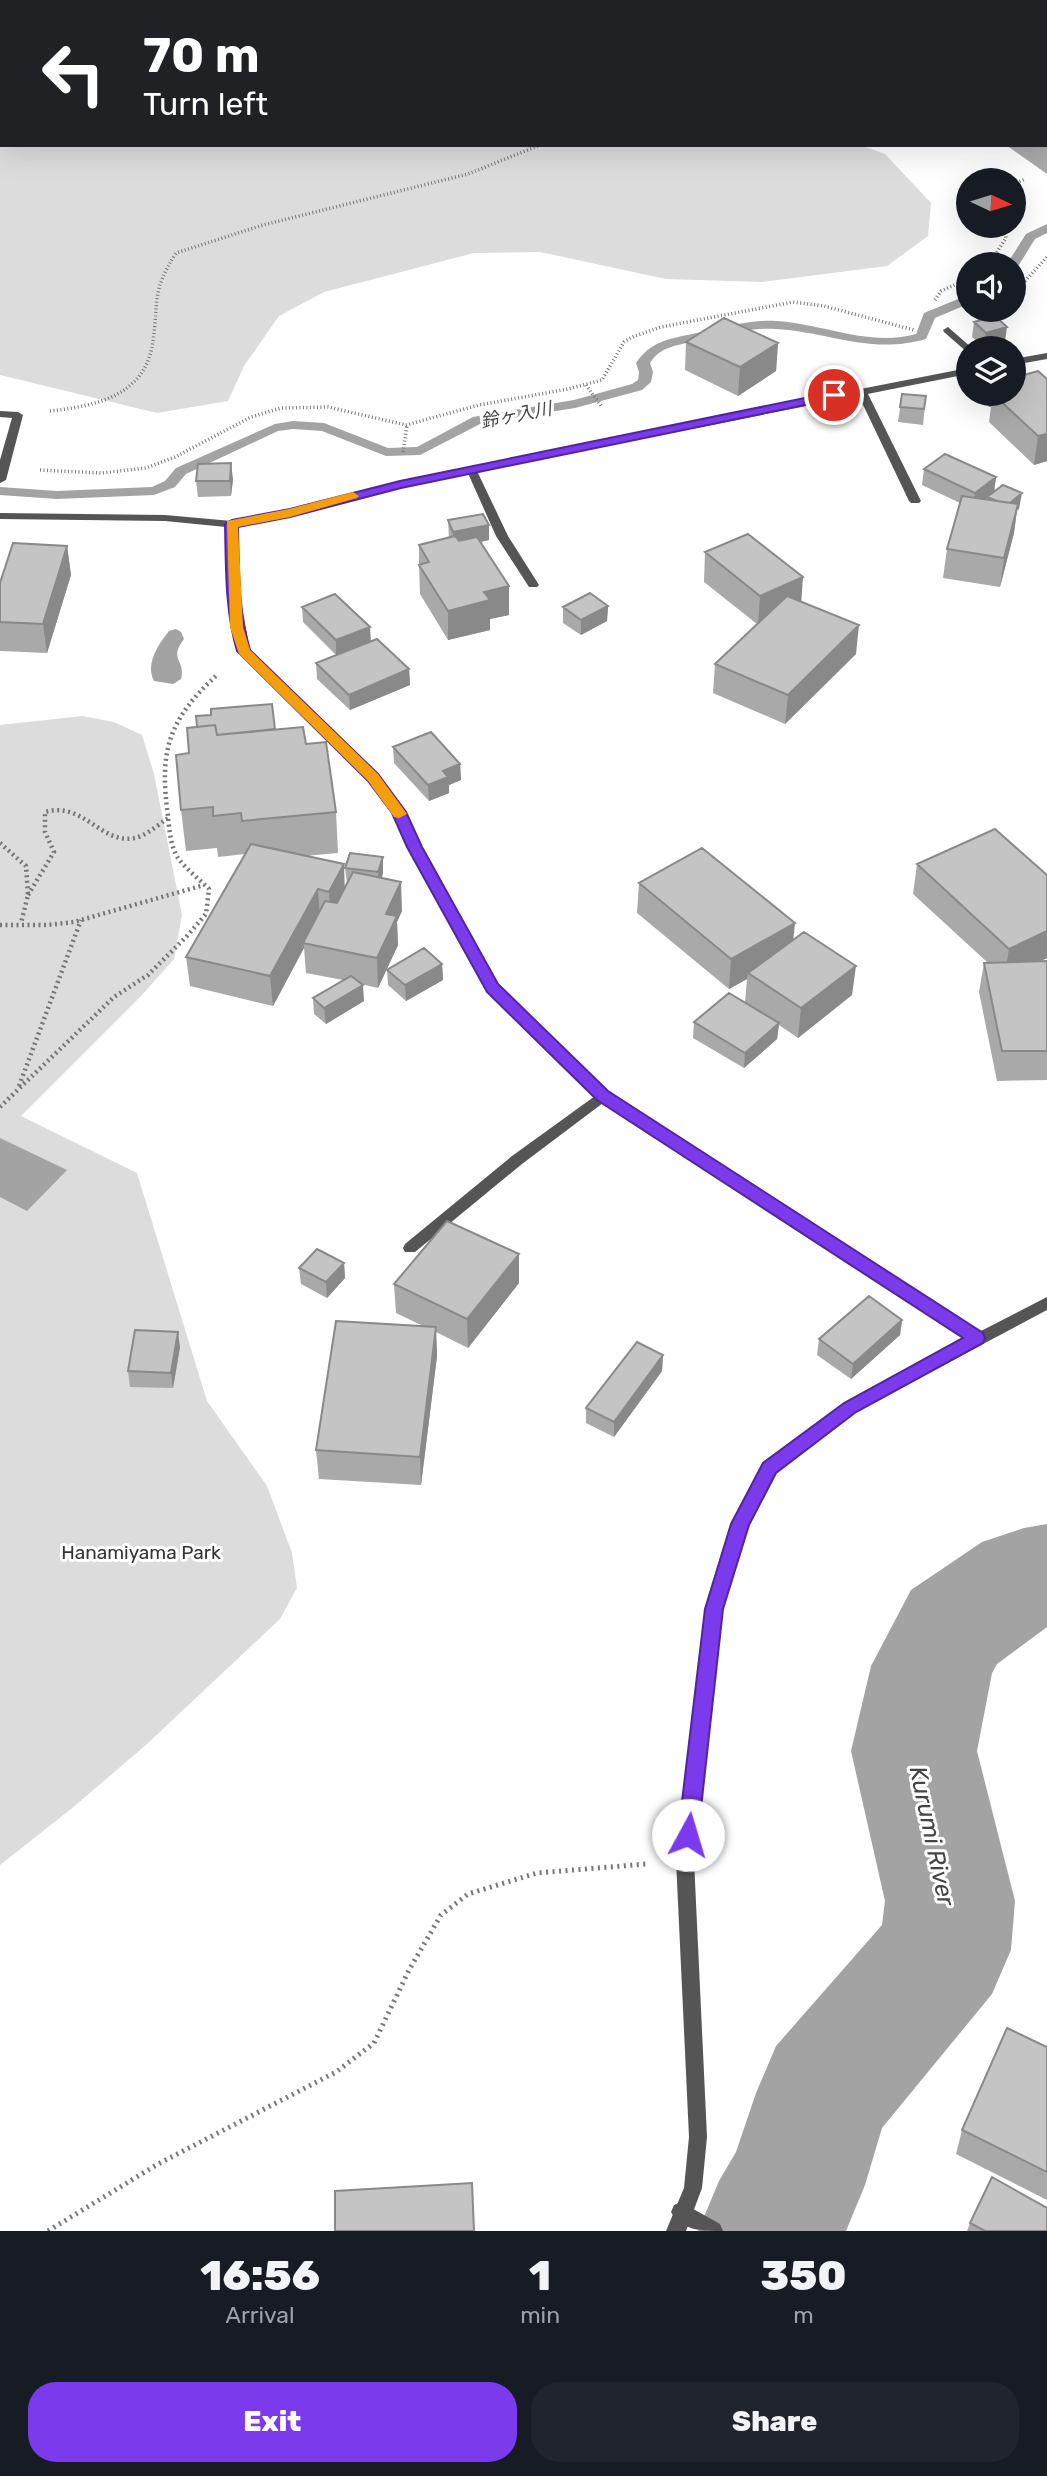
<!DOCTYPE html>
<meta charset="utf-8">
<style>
:root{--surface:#171b24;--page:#20242c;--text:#f1f3f6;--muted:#9ea1a6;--accent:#7c3aed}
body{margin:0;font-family:Rubik,"Noto Sans JP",sans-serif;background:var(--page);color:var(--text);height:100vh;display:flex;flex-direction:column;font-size:26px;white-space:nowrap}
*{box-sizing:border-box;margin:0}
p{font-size:23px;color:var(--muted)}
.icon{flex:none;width:38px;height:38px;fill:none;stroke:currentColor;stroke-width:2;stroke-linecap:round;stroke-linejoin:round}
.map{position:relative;height:2231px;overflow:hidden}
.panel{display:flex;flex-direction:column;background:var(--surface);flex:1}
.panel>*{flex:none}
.guide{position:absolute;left:0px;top:0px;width:1048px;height:147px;box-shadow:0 7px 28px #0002;background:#202124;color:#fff;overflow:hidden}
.needle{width:46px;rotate:94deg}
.buttons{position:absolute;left:956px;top:168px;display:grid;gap:14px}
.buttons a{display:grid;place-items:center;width:70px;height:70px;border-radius:50%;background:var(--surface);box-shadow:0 7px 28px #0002;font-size:35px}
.pin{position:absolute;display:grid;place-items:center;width:60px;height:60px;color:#fff;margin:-30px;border:4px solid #fff;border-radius:50%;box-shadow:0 2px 7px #0007}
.me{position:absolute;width:77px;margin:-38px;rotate:6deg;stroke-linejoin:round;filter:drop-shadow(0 0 5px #0008)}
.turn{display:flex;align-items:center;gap:24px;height:147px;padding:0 28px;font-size:32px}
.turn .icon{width:91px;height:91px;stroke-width:2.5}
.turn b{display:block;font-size:49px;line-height:60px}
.eta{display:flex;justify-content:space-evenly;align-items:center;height:119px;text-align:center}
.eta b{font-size:42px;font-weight:800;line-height:49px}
.primary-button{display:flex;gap:14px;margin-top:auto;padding:14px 28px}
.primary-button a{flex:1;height:80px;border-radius:28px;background:var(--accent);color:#fff;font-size:28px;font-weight:800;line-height:80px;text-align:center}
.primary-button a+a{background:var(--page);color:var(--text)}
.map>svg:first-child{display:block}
.green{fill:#dcdcdc}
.water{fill:#a3a3a3}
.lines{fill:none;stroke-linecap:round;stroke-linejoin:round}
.stream{fill:#a3a3a3;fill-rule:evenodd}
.river{fill:#a3a3a3;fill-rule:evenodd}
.path-far2{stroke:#777;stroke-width:3.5;stroke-dasharray:1 2.5;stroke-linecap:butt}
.path-far1{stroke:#777;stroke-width:4.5;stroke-dasharray:2 3.5;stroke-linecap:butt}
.path{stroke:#777;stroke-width:5;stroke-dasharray:2 4.5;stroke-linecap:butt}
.lane{fill:#555;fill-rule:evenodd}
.street{fill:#555;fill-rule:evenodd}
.wall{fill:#a9a9a9}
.shaded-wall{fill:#898989}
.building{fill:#c4c4c4;stroke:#898989;stroke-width:2}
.route{fill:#7c3aed;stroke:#51269a;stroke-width:2}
.slow{fill:#f59e0b}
.labels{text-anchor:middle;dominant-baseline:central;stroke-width:6;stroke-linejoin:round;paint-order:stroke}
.far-water-label{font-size:18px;font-style:italic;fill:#444;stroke:#fff}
.park-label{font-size:19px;fill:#333;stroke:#fff}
.near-water-label{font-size:24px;font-style:italic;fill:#444;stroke:#fff}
</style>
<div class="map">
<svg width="1047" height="2231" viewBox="0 0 1047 2231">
<rect width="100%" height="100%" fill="#fff"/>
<path class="green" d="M0,0H605L2,2V145H860L885,154L931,203L928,236L887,266L762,282L666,279L540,252L474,253L324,292L279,316L244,366L228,401L157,413L0,375Z
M82,716L114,722L142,735L154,774L182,915L174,959L141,996L21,1116L137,1173L207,1401L267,1486L292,1553L297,1588L280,1619L147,1744L71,1809L0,1865V725Z"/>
<path class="water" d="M176,629L181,632L184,639C168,660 186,660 181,679L173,684L154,681C145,664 158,645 169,631Z
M0,1138L67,1170L27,1211L0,1197Z"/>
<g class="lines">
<path class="stream" d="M1047,224V233L1035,239L1017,268L1013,269V264H1007L1026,234Z
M968,295V304L935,318L926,339C870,355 830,332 776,329C742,327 707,338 674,346C664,349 656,353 650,363L653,372L651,382L642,390L575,408L482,423L420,455L386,456L322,431L293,429L278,431L186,474L175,487L154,495L57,499L0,495V487L57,491L152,487L165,481L176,468L275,424L293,421L324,423L388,448L417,447L473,417L574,400L632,384L638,380L639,372L636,363C650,342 668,339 692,334C720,329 748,319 777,321C824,324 869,347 916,334L924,313Z"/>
<path class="river" d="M1047,1524V1627L997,1664L992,1673L977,1751L1015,1901L1011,1950L992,1994L882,2128L865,2185L846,2231H698L719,2181L736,2152L756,2093L776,2046L882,1925L885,1901L851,1751L871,1666L911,1590L982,1542L1024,1528Z"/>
<path class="path-far2" d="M1013,184L1026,179
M989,264L1006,238L1004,226
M1013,294L1047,257
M935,300L941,291L968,279
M983,316L992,310
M586,385L602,407
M50,411C96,406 146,396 153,341C159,299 151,293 176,253L263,225L468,174L540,145
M403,452L407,425
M40,470L101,473L146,468L175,457L251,417L281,408L328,407L406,425L479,405L568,389L602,380L624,342L632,337L661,327L793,302L824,306L914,330"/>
<path class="path-far1" d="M0,843L26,866L28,895L21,923
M28,895L54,852L45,832V812C84,801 101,845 135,838C147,835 158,825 168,818
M0,925H48L74,922L204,885
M19,1086L81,920
M0,1107L114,997L148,975L187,936L206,914L209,889C199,879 186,869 178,858C171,848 169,828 168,816C159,751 168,720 217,675"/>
<path class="path" d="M48,2231L158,2164L336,2072L374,2043L409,1970L441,1915L468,1894L537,1873L646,1864"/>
<path class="lane" d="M861,387L866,390L921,501L919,503H911L909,501L856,390Z
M472,468L477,471L508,536L539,585L537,587H529L496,536L467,471Z
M602,1091L609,1096L607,1100L522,1164L415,1252H405L403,1248L405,1244L512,1156Z
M681,2202L720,2224L723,2231C704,2231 680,2231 671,2212L674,2205Z"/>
<path class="street" d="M948,327L972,348H968V353L944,332L943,330Z
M1047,353V359L1013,365V359Z
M968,368V374C786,410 604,446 423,483C361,496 300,514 238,526L241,604L250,650L377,774L403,809L420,847L497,985L607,1092L979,1332L1047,1297V1310L855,1412L775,1473L748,1524L722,1609L694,1860L707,2137L702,2188L686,2231H666L684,2188L689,2137L676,1860L706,1609L732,1524L763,1463L845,1404L967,1339L597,1100L487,991L408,847L393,813L369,780L238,651L229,604L226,527L165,521L0,519V513L165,515L232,521L290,510L400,482L625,435Z
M0,411L18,412L23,415L6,480L0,483V460L12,418L0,417Z"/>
</g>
<path class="wall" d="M1046,99H1047V174L1006,145H1046Z
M974,322L1005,342L984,348L972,337Z
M686,342L778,343L776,371L738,396L685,370Z
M1038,371L1047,461L1034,465L989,422L991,407H989L980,398V394H1013V377L1014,378Z
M902,394L926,396L923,425L898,422Z
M924,469L996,477L994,492L1019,509L1017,510L1014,533L1000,587L943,578L947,549L960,503L922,485Z
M233,479L231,496L198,497L196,481Z
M448,520L489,525V540L481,542L509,615L490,619V630L448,640L420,594L419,565V545L449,538Z
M67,546L71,575L47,653L0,651V583Z
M705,552L801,602L856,654L785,724L713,693L715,664L757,624L704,582Z
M608,606L607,621L581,635L563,623V607Z
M302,607L370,627V641L409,669L410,685L350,710L317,679L316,663L336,655L303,622Z
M211,715L275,729L306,744L336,812L338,853L305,856L345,888L347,884L345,868L383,857V873L382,878L402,911L397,922L398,945L378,988L361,984L364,1001L326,1024L314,1014L313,998L343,980L306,973L304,948L273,1006L190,986L186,957L245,854L218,857L217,848L186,851L181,810L189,753L197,727Z
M393,747L460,764L461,780L449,785V793L429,801L394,763Z
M917,864L1047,875V958L1040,961H1047V1080L997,1081L979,992L984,963L987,962L913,894Z
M639,883L793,940L852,995L798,1038L779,1025L777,1039L744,1068L693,1038L694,1022L761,1013L745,1002L747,979L729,989L637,913Z
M442,964L443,980L406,1001L388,985L387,970Z
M519,1254V1283L468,1348L436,1332L437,1356L421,1485L319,1479L316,1450L423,1326L396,1313L394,1284Z
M344,1263L345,1278L327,1298L301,1284L299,1268Z
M902,1320L900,1335L851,1379L817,1355L819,1339Z
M180,1347L173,1388L130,1387L128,1371Z
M663,1355L662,1371L614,1437L586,1423V1408Z
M1047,2047V2200L956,2154L962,2130Z
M970,2223L1047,2231H967Z"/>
<path class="shaded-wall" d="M1007,327L1005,342L984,348L986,333Z
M778,343L776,371L738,396L740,367Z
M991,394H993L991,407H989Z
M1047,434V461L1034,465L1038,436Z
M231,463L233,479L231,496L230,481Z
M996,477L994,493L973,509L975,493Z
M1022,493L1019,509L1017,510L1014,533L1000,587L1004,558L1006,505Z
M489,525V540L453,547V532Z
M67,546L71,575L47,653L43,624Z
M803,577L801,606L758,626L760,596Z
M509,586V615L490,619V630L448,640V611L484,592Z
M608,606L607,621L581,635V620Z
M859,625L856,654L785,724L788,695Z
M370,627L371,642L336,656V640Z
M409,669L410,685L350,710L349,695Z
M460,764L461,780L449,785V793L429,801L428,785L443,771Z
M383,857V873L378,888V872Z
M344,864L345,894L331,921L329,892Z
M401,882L402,911L397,922L398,945L378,988L377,958L386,914Z
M318,889L320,919L303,943L304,948L273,1006L270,976Z
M795,923L792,953L748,973L747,979L729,989L731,959Z
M1047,931V958L1004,979L1009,949Z
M442,964L443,980L406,1001L405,985Z
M856,966L852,995L798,1038L801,1008Z
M363,985L364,1001L326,1024L324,1008Z
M779,1023L777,1039L744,1068L745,1053Z
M519,1254V1283L468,1348L467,1319Z
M344,1263L345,1278L327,1298L326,1282Z
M902,1320L900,1335L851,1379L853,1364Z
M436,1327L437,1356L421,1485L420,1457Z
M178,1332L180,1347L173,1388L171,1373Z
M663,1355L662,1371L614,1437V1422Z"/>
<path class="building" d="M1046,102H1047V144L1046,143Z
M995,316L1007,327L986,333L974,322Z
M724,318L778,343L740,367L686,342Z
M1038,371L1047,379V434L1038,436L993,394H1013V388L1019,386L1013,380V378Z
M902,394L926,396L924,409L900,407Z
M945,454L996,477L975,493L924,469Z
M231,463L230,481H196L198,464Z
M1003,485L1022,493L1010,503L997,501L987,497Z
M962,496L1018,504L1004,558L947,549Z
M483,514L489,525L453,532L448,520Z
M748,534L803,577L760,596L705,552Z
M455,536L459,541L477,537L509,586L484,592L490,600L448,611L419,565L429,562L419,545Z
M13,543L67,546L43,624L0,622V583Z
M590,593L608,606L581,620L563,607Z
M335,594L370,627L336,640L302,607Z
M787,596L859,625L788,695L715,664Z
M377,639L409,669L349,695L316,663Z
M272,704L275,729L217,735L215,725L197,727L196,716L211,715V709Z
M215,725L217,735L303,727L306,744L326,742L336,812L242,821L241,813L213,816V807L181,810L176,755L189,753L187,728Z
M431,732L460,764L443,771L448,777L428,785L393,747Z
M995,829L1047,875V931L1009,949L917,864Z
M251,844L344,864L329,892L318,889L270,976L186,957Z
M702,848L795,923L731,959L639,883Z
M350,853L383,857L378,872L345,868Z
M353,872L401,882L386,914L397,916L377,958L303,943L325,901L337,903Z
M804,932L856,966L801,1008L748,973Z
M424,948L442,964L405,985L387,970Z
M1047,961V1051H1002L984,963Z
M351,976L363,985L324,1008L313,998Z
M729,993L779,1023L745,1053L694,1022Z
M447,1221L519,1254L467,1319L394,1284Z
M317,1249L344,1263L326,1282L299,1268Z
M869,1296L902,1320L853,1364L819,1339Z
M336,1321L436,1327L420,1457L316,1450Z
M135,1330L178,1332L171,1373L128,1371Z
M637,1342L663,1355L614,1422L586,1408Z
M1007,2028L1047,2047V2172L962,2130Z
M992,2177L1047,2208V2231H985L970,2223Z
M472,2183L474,2231H335V2191Z"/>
<path class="route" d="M834,392L840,395L839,398L401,488L290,517L238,527C239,568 238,610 250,650L378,774L406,812L422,847L498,984L608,1091L983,1333L985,1338L983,1343L856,1412L776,1473L749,1525L723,1609L698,1835L695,1841L688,1844L681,1841L678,1835L705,1609L731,1524L763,1463L844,1403L963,1338L597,1100L487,992L407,847L392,813L368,781L237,651C225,610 226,567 225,524L232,520L290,509L400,481Z"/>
<path class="slow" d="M353,492L359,496L357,498L290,517L238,527L243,627L250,650L378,774L407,814L399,818L394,817L368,781L239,654L230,627L227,521L289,509Z"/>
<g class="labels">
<g class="far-water-label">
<text transform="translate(516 415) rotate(-11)">鈴ヶ入川</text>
</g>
<g class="park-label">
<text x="141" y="1552">Hanamiyama Park</text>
</g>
<g class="near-water-label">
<text transform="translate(932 1836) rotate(78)">Kurumi River</text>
</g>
</g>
</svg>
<div class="buttons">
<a><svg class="needle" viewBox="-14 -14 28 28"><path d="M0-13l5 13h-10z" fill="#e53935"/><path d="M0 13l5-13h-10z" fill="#9ea1a6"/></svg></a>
<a><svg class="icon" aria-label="sound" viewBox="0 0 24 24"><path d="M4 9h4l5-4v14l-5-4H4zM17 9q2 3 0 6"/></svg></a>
<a><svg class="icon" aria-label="layers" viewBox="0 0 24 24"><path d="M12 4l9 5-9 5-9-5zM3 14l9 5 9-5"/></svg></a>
</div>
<div class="pin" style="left:834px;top:395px;background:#d93025"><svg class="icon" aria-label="arrive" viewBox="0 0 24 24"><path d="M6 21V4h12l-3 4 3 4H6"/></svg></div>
<svg class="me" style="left:688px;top:1835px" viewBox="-20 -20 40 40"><circle r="19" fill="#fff"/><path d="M0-13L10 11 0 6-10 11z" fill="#7c3aed"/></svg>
<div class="guide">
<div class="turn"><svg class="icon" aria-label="left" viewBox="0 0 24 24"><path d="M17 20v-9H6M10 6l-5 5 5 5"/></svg><div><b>70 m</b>Turn left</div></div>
</div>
</div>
<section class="panel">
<div class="eta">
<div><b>16:56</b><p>Arrival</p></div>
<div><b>1</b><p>min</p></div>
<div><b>350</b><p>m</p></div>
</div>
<div class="primary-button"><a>Exit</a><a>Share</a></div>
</section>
